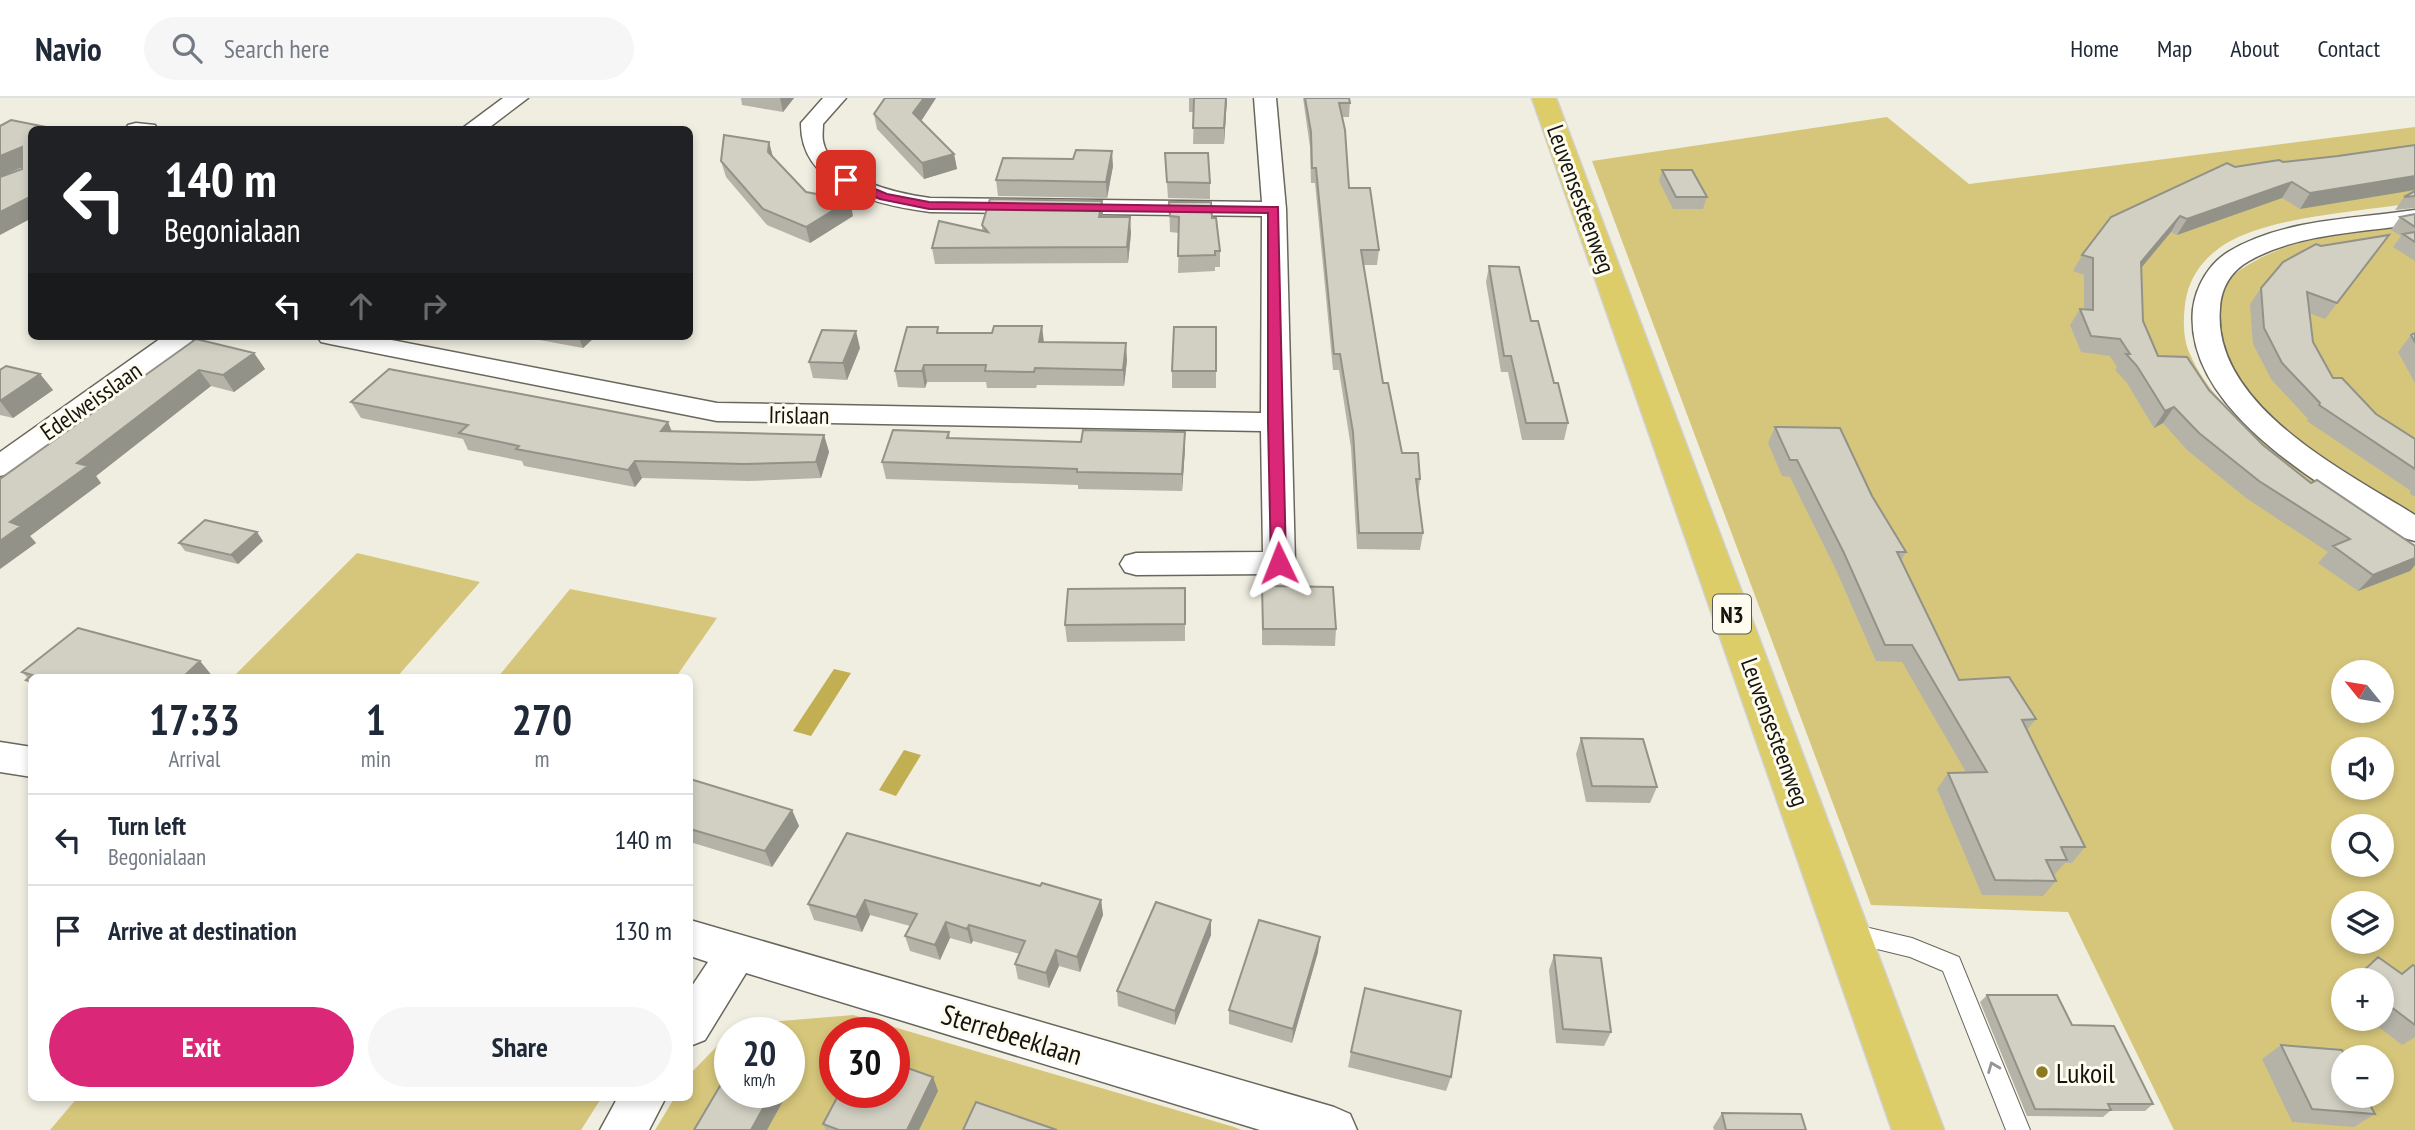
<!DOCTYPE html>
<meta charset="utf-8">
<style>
:root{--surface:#fff;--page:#f6f6f7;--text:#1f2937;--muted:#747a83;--line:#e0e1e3;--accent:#db2777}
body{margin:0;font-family:"PT Sans Narrow",sans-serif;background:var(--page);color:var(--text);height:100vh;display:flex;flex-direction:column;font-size:26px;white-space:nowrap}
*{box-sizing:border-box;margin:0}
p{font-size:23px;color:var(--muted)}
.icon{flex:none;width:38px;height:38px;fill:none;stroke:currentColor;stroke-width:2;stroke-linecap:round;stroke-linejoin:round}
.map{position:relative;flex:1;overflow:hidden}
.panel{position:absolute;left:28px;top:576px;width:665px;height:427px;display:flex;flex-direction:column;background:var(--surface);border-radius:10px;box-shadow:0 4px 10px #0003}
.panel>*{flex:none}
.banner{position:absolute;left:28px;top:28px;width:665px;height:214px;border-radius:10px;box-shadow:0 4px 10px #0003;background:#202124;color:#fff;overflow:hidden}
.needle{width:46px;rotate:300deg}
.buttons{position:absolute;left:2331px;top:562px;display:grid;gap:14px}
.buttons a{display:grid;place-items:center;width:63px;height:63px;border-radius:50%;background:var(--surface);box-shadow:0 4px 10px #0003;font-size:35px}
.speed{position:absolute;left:714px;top:919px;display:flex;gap:14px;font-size:35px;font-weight:700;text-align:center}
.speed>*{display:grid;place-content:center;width:91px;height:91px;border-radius:50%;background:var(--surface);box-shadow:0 4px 10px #0003;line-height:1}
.speed small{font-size:18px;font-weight:400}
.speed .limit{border:10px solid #d22;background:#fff;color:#111}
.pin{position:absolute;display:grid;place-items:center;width:60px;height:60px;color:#fff;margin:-30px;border-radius:14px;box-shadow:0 4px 10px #0006}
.me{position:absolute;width:77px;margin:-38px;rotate:358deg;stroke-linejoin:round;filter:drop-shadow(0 0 5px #0008)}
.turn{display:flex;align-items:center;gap:24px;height:147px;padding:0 21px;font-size:32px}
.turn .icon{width:91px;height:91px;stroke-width:2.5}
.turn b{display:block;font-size:49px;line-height:60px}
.lanes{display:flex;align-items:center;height:66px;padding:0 21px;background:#0003;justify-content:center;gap:35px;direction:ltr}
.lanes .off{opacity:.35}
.eta{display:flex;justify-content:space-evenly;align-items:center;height:119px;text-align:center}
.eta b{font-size:42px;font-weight:700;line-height:49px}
.button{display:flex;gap:14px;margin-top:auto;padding:14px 21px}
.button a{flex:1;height:80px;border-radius:42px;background:var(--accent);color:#fff;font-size:28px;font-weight:700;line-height:80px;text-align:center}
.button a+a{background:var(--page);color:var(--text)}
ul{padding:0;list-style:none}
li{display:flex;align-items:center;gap:21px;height:91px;padding:0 21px;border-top:2px solid var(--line)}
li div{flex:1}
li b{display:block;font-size:26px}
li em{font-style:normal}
header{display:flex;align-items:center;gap:42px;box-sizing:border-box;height:98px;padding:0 35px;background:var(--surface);border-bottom:2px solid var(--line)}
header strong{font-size:33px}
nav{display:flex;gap:38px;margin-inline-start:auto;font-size:24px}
.search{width:490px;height:63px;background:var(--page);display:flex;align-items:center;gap:18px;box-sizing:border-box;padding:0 24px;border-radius:38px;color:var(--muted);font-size:26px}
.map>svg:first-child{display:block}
.green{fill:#d6c67b;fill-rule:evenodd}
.water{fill:#c2af51}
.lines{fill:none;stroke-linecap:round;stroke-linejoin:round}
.lane-casing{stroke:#69675c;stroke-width:2}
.street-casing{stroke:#69675c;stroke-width:3}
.primary-casing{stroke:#d0d0cf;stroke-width:3}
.lane{fill:#fff;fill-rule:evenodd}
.street{fill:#fff;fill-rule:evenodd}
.primary{fill:#dccd68;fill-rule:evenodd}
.wall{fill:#b5b3a8}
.shaded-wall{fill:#939288}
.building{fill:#d2d0c3;stroke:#939288;stroke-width:2}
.oneway{stroke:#969593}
.route{fill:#db2777;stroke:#8e194d;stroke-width:2}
.poi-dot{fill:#8b7a1f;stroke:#fefbef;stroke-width:2.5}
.labels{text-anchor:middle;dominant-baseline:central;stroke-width:6;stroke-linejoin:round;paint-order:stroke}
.shield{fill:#fefbef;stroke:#5b5953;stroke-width:2}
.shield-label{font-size:23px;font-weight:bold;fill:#151410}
.street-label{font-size:24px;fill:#151410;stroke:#fefbef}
.near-street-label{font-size:28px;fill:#151410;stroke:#fefbef}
.near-poi-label{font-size:28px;fill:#151410;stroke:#fefbef;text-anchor:start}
</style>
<header>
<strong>Navio</strong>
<div class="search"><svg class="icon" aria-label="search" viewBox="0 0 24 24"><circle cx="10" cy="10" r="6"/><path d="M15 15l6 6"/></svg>Search here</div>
<nav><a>Home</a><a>Map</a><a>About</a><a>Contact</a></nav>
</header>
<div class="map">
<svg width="2415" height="1032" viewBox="0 0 2415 1032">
<rect width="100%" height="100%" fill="#f0eee1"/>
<path class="green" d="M1887,19L1969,86L2415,29V105C2362,113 2292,117 2243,137C2216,148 2194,168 2187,196C2183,212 2182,238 2189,254C2223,335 2344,402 2415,450V1032H2174L2068,814L1871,807L1592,63ZM2343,574H2382V612H2343ZM2343,651H2382V690H2343ZM2343,728H2382V766H2343ZM2343,805H2382V844H2343ZM2343,882H2382V920H2343ZM2343,959H2382V998H2343Z
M2415,127V423C2360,385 2240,313 2221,247C2218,239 2220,229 2219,220C2218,187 2226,179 2255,163C2301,136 2363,135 2415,127Z
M357,455L480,484L397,579H233Z
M570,491L717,520L676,579H498Z
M853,917L1234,1029L1242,1032H655L675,999H690V976L723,942L730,939V994H789V934H739L769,924ZM835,934H894V994H835Z
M78,999H602L581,1032H50Z"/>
<path class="water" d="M834,571L851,575L811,638L793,633Z
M904,652L921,657L896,698L879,692Z"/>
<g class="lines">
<g class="lane-casing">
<path id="lane" d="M1848,825L1912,840L1959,859L2030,1032H2006L1943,873L1910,859L1840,842L1837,835L1840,828Z"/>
</g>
<g class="street-casing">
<path id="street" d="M503,0H528L486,32H460Z
M823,0H846L823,26C823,31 822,38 823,43C830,81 899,96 930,100L1262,104L1254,0H1276L1286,111L1295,465L1290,473L1279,476L1136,477L1125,474L1120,466L1125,458L1136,455L1263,454L1261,333L717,323L330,246L321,244L317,238H371L717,305L1261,315L1262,118L930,114C877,107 800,90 801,25Z
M136,25L155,27L158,32H125L128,27Z
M2415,112V126C2360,135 2298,135 2249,163C2231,173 2221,190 2220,210C2211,307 2346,374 2415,417V443L2404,440C2331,392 2183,315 2193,211C2196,188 2209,166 2228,154C2282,121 2354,121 2415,112Z
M164,238H195L191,244L11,375L0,378V354Z
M0,644L32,649V679L0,674Z
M690,822L1334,1009L1350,1016L1357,1032H1260L746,875L705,942L690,948V891L708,864L690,858Z
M618,999H666L649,1032H600Z"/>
</g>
<g class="primary-casing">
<path id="primary" d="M1532,0H1556L1944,1032H1892Z"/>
</g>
<use href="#lane" class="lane"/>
<use href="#street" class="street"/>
<use href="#primary" class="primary"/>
</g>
<path class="wall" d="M741,0H794L783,14L742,7Z
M885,0H936L921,23L954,56L957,71L924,81L877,31L874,16Z
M1189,0H1227L1224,46H1193L1194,14H1189Z
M1303,0H1349L1350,5L1349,19H1342L1349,90L1379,152L1377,167H1363L1383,285L1402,355L1420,381L1418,397L1423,435L1420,452L1357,451L1351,350L1339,272H1333L1315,85H1311L1310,49Z
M769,44L773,59L806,94L853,118L810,145L767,127L726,79L721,63Z
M1165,55L1210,85V101L1168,100Z
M2338,58L2300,111L2282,100L2177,137L2171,134L2142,169L2143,223L2158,258L2209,292L2263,347L2311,385L2415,448V467L2410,473L2358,493L2318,465L2328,454L2246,400L2187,352L2163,325L2154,330L2127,285L2115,272L2117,269L2110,258L2081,254L2070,227L2080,211H2084V177L2073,173L2082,157L2235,69Z
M1113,68L1107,100L998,98L996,82Z
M1662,72L1707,99L1703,111H1673L1659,83Z
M2415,93V110L2395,112L2404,99Z
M1102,103L1103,119L1131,135L1128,165L935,166L932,150L982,132V127Z
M1169,104L1212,120L1220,153V169H1215V173L1178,175L1179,135L1170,134Z
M2415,116V163L2393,149L2401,138L2391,132L2400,119Z
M2321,148L2378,152L2325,221L2309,215L2313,244L2333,280L2376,316L2415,341V399L2409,395L2411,393L2307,323L2308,321L2271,281L2253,246L2250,206L2261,190Z
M1489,168L1531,223L1568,325L1564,342H1522L1508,274H1501L1486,184Z
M1216,229V290H1172V273Z
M939,235L1044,244L1127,262L1124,288L1037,287L1036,290H987L986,284H927L925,290L898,289L895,273Z
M2415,235V285L2398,254L2411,237Z
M518,238H596L583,250Z
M196,241L254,255L265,271L234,294L211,288L96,378L101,385L30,438L36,445L0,471Z
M860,250L847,282L813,280L809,264Z
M0,272L40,276L53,292L13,320L0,317Z
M351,304L672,334L824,337L829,354L821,380L749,383L642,380L635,389L524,368L522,363L468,352L463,341L361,320Z
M1775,329L1872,398L1906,454L1901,463L1959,582L2036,621L2027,632L2085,749L2072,765H2065L2054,777L2056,783L2043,798L1982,797L1937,691L1948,675L1966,674L1902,564L1876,563L1836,472L1790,379L1782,378L1768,345Z
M949,334L950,341L1185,351L1182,393L1078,391V387L886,381L882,364Z
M263,443L238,466L185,453L179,445Z
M1262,488L1336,531L1335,548L1262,547Z
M1185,490V543L1067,544L1065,527Z
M200,563L213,579H32V588L26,582L28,580L22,574Z
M1581,640L1657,689L1650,705L1586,704L1576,656Z
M690,681L792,712L799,728L772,769L690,744Z
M1040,788L1101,802L1103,817L1080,874L1059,868L1049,890L1018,881L1015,866L1020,856L973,843L971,846L950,840L940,862L910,853L905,838L910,828L870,817L862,834L814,822L808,806Z
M1211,822V837L1175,927L1118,908L1117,893Z
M1318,854L1292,945L1229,926V912Z
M1554,857L1611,934L1604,948L1556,945L1549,872Z
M2378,859L2401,876L2413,867L2415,868V939L2402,947L2367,920H2382V882H2350Z
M2343,888V902L2335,896Z
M1987,897L2072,927L2153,1006L2145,1013H2110L2103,1019L2027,1018L1980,904Z
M2281,947L2375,1016L2354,1029L2292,1024L2262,961Z
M1351,954L1451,979L1446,993L1348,969Z
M933,979L938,993L919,1032H826L823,1026L894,994Z
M1722,1015L1806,1032H1714L1713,1029Z"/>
<path class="shaded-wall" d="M780,0H794L783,14Z
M924,0H936L916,31L913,15Z
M1226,0H1227L1224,46V30Z
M769,44L773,60L768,54Z
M22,49L32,65L0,79V58Z
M1112,53L1113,68L1107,100L1106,84Z
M954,56L957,71L924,81L922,65Z
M2415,78V92L2300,111L2310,95Z
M2292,84L2282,100L2177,137L2187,121Z
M32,98V120L0,137V114Z
M850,102L853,118L810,145L806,129Z
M1102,103L1103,119H1099Z
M2180,118L2171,134L2132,181L2141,164Z
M1130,119L1131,135L1128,165L1127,149Z
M1042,228L1044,245L1039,244Z
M856,233L860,250L847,282L843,265Z
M578,238H596L583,250Z
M1126,245L1127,262L1124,288L1123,272Z
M254,255L265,271L234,294L223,277Z
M924,267L927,284L925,290L922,273Z
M199,272L211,288L96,378L101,385L30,438L36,445L0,471V443L10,424L77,365Z
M40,276L53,292L13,320L0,303Z
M2174,309L2163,325L2154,330L2165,313Z
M668,324L675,341L661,333Z
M1185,334V351L1182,393V376Z
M824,337L829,354L821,380L816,364Z
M635,363L642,380L635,389L628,372Z
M257,434L263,443L238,466L231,457Z
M2415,460V467L2410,473L2358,493L2373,477Z
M200,563L213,579H183Z
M792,712L799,728L772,769L765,753Z
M865,802L870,817L862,834L856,819Z
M1101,802L1103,817L1080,874L1077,859Z
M1211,822V837L1175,927V913Z
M946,824L950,840L940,862L935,847Z
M969,827L973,843L971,846L967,831Z
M1320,839L1318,854L1292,945L1293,931Z
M1056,852L1059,868L1049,890L1046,875Z
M933,979L938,993L919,1032H907Z
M772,994H788L767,1032H751Z"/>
<path class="building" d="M885,0H924L913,15L954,56L922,65L874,16Z
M1194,0H1226L1224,30H1193Z
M1305,0H1349L1350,5H1339L1345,32L1349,90H1370L1379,152H1361L1383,285H1388L1402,355H1418L1420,381H1416L1423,435H1359L1353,334L1340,256H1334L1316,70H1312L1311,34Z
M11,22L61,32H32V98L0,114V79L22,71V49L0,58V28Z
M724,37L769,44L768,54L806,94L850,102L806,129L763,111L721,63Z
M2415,47V78L2310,95L2292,84L2187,121L2180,118L2141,164L2143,223L2158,258L2187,259L2209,292L2263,347L2311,385L2317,382L2415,448V460L2373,477L2333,448L2350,441L2259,383L2199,335L2174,309L2165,313L2137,268L2126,256H2130L2120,241L2091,238L2080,211L2093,212V160L2082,157L2111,119L2227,65L2235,69L2279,62L2283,64L2338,58Z
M1076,52L1112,53L1106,84L996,82L1003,60L1073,61Z
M1165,55H1208L1210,85L1167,84Z
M1662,72H1692L1707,99H1676Z
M2415,93V98L2404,99Z
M990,101L1102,103L1099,119H1130L1127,149L932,150L939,123L988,134L982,127Z
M1169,104H1211L1212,120H1216L1220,153H1215V157L1178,158L1179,119L1170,118Z
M2415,116V129L2400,119Z
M2415,134V144L2403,136Z
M2389,137L2337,205L2307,194L2313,244L2333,280H2342L2376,316L2415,341V371L2319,307L2320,305L2282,265L2264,230L2261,190L2283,164L2316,146L2321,148Z
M1489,168L1519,169L1531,223H1538L1554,285H1558L1568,325H1526L1511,258H1504Z
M994,228H1042L1039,244L1126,245L1123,272L1035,270L1034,274L985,273L986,267H924L922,273H895L907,229H938L937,235H992Z
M1174,229H1216V273H1172Z
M822,232L856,233L843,265L809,264Z
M2415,235V244L2411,237Z
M196,241L254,255L223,277L199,272L77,365L88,368L10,424L21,428L0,443V381Z
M6,268L40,276L0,303V272Z
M389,271L668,324L661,333L824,337L816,364L744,366L635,363L628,372L516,351L519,348L459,335L468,327L351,304Z
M1775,329L1840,330L1872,398L1906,454H1897L1959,582L2009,579L2036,621L2022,622L2085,749H2061L2067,762H2046L2056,783L1995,782L1948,675L1987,674L1912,547H1885L1844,455L1797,362H1790Z
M893,332L949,334L947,340L1081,344L1083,332L1185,334L1182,376L1077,374V371L882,364Z
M205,422L257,434L231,457L179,445Z
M1262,488L1333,489L1336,531H1263Z
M1185,490V526L1065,527L1068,491Z
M78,530L200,563L183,579H32V584L26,582L32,577L22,574Z
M1581,640L1643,641L1657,689L1592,688Z
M690,681L792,712L765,753L690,731Z
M847,735L1040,788L1042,785L1101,802L1077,859L1056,852L1046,875L1015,866L1025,843L969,827L967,831L946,824L935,847L905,838L917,816L865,802L856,819L808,806Z
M1156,804L1211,822L1175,913L1117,893Z
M1259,822L1320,839L1293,931L1229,912Z
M1554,857L1601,860L1611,934L1563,931Z
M2378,859L2402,876L2413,867L2415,868V927L2382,902V882H2356L2355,881Z
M1365,890L1461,913L1451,979L1351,954Z
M1987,897H2057L2072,927L2114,928L2153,1006H2108L2111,1012L2035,1011Z
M2281,947L2342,952L2345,959H2343V998H2365L2375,1016L2312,1011Z
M899,967L933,979L907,1032H839L823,1026L840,994H894V975Z
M730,971V994H772L751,1032H694Z
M976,1004L1057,1032H963Z
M1722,1015L1801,1016L1806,1032H1726Z"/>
<defs><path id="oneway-chevron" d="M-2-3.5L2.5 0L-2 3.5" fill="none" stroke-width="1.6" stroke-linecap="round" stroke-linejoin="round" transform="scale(1.75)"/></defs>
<use class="oneway" href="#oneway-chevron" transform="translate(1993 969) rotate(-112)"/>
<path class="route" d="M846,79L887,96L929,104L1278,109L1286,465L1284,469L1279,471L1271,465L1268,324V115L929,111L880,101L842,85L840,82Z"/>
<circle class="poi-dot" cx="2042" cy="974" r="7"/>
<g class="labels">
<rect class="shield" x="1713" y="496.5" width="38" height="39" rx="5"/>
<g class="shield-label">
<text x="1732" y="516">N3</text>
</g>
<g class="street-label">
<text transform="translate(1581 101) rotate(70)">Leuvensesteenweg</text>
<text transform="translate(91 303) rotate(-35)">Edelweisslaan</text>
<text transform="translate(799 317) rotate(1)">Irislaan</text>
<text transform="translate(1775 634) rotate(70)">Leuvensesteenweg</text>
</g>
<g class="near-street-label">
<text transform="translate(1012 936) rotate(17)">Sterrebeeklaan</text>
</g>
<g class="near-poi-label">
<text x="2056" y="974">Lukoil</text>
</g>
</g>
</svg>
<div class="buttons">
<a><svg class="needle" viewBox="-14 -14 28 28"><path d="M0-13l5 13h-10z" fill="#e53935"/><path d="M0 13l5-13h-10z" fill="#747a83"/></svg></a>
<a><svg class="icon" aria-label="sound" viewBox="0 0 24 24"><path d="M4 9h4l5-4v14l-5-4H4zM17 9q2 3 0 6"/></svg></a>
<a><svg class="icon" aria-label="search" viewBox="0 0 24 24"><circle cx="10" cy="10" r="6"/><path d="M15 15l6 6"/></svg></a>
<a><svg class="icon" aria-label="layers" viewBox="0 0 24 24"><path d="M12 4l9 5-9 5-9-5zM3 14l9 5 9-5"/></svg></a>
<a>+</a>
<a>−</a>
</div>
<div class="speed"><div>20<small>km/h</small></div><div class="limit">30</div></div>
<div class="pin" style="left:846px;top:82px;background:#d93025"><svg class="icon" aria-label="arrive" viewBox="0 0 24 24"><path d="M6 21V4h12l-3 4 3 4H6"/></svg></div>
<svg class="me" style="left:1279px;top:465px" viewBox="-20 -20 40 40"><path d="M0-17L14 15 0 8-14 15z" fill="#db2777" stroke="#fff" stroke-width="4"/></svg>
<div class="banner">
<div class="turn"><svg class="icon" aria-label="left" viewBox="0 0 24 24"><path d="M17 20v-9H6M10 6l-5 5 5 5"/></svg><div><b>140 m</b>Begonialaan</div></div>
<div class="lanes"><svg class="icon" aria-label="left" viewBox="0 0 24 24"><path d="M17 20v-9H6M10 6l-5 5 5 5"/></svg><svg class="icon off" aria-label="ahead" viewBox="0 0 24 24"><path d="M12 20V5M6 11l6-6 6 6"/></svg><svg class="icon off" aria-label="right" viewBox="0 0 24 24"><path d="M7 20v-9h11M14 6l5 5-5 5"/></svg></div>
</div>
<section class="panel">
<div class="eta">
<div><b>17:33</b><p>Arrival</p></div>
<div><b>1</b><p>min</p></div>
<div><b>270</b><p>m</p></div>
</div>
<ul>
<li><svg class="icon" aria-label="left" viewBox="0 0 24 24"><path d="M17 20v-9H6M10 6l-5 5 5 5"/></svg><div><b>Turn left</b><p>Begonialaan</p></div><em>140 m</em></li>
<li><svg class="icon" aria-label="arrive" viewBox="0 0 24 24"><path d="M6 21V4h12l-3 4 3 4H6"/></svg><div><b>Arrive at destination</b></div><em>130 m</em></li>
</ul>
<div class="button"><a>Exit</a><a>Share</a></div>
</section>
</div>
